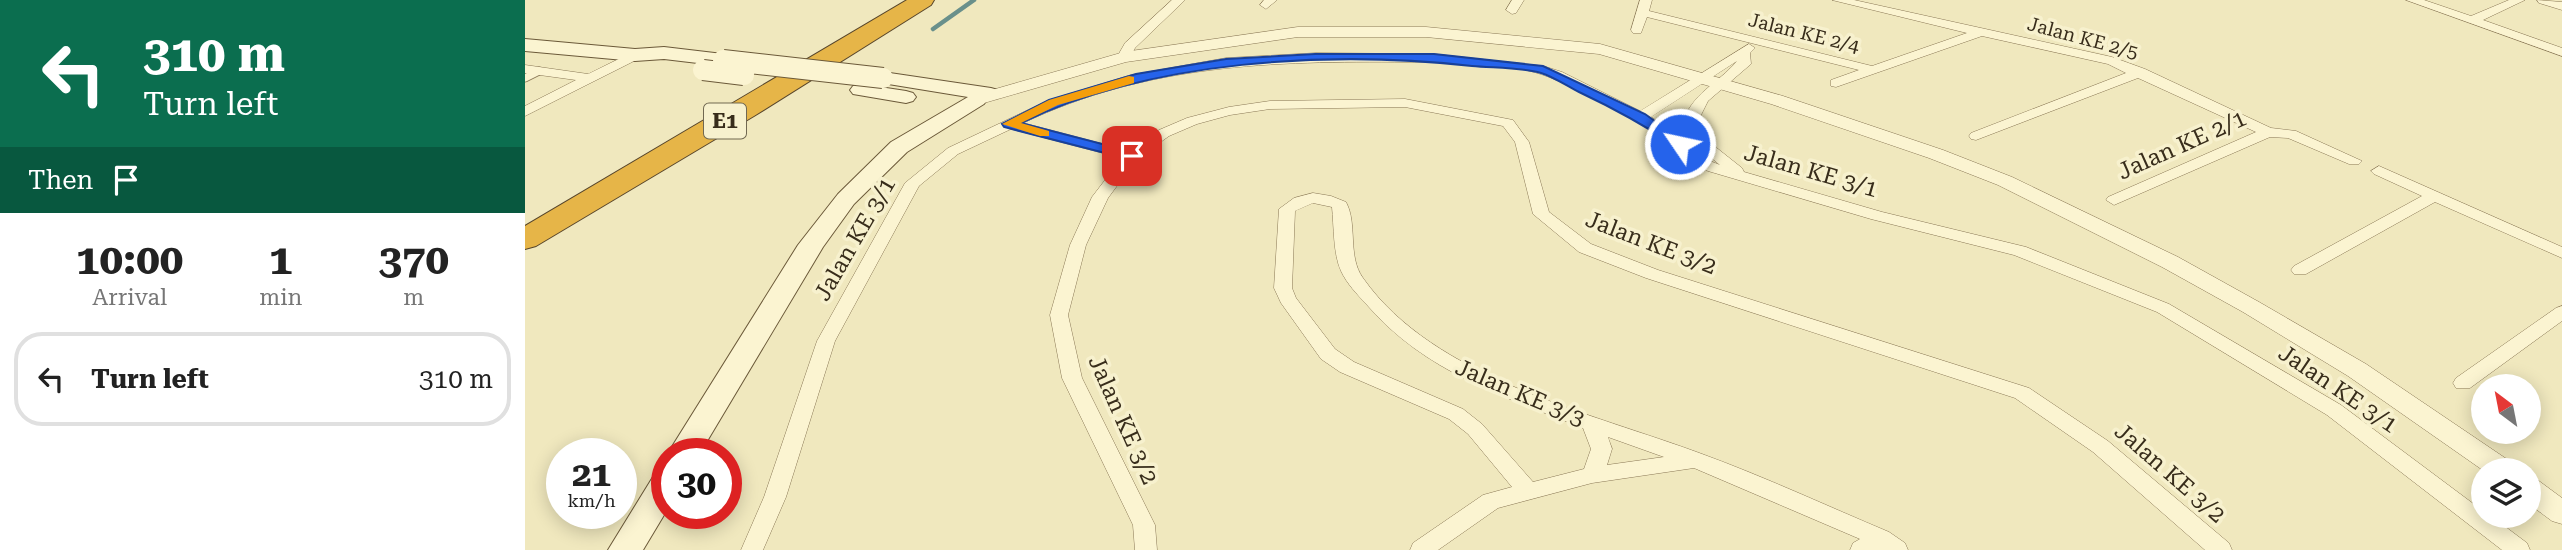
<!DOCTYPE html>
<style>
:root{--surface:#fff;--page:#f6f6f6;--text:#222;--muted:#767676;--line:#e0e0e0}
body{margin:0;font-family:"Roboto Serif",serif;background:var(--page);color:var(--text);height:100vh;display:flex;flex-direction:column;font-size:26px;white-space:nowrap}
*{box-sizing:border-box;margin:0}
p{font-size:23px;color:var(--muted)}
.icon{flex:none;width:38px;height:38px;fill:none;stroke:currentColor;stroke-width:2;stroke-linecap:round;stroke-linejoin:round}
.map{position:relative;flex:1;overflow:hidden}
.details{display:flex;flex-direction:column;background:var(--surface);width:525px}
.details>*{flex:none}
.banner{background:#0b6e4f;color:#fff;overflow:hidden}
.needle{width:46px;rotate:328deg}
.controls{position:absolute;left:1946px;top:374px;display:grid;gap:14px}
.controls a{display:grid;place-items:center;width:70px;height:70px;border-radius:50%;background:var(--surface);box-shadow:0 4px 18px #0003;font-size:35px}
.speed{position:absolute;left:21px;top:438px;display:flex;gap:14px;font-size:35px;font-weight:700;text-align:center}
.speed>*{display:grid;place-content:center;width:91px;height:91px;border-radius:50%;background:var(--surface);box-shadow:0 4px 18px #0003;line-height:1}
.speed small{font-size:18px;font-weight:400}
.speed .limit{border:10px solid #d22;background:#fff;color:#111}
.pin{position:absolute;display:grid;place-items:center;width:60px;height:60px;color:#fff;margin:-30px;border-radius:14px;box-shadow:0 4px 10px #0006}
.me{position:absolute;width:77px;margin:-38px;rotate:304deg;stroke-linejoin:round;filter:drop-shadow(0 0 5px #0008)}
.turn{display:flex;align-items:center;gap:24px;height:147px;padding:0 28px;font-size:32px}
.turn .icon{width:91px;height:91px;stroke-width:2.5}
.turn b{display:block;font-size:49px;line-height:60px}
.then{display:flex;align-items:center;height:66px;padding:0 28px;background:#0003;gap:14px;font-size:26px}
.eta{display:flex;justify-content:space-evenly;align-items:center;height:119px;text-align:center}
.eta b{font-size:42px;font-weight:700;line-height:49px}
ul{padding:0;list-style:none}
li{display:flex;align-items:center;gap:21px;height:94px;margin:0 14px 10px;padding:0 14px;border:4px solid var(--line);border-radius:28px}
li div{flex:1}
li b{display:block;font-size:26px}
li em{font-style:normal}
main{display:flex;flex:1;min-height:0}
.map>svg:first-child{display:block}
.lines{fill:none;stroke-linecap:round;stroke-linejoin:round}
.stream{stroke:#69908b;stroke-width:4.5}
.service-casing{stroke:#8a7856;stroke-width:9}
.minor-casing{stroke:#8a7856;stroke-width:1}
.tertiary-casing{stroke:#8a7856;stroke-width:1}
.secondary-casing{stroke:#6b5939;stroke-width:2}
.motorway-casing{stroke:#57452b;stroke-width:2}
.service{stroke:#fbf4d1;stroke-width:7}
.minor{fill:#fbf4d1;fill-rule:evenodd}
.tertiary{fill:#fbf4d1;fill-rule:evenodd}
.secondary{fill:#fbf4d1;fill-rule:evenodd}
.motorway{fill:#e6b548;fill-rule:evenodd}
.secondary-bridge-casing{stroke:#6b5939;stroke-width:22;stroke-linecap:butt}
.secondary-bridge{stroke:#fbf4d1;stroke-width:20}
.route{fill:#2563eb;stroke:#184099;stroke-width:2}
.slow{fill:#f59e0b}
.labels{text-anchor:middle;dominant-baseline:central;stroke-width:7;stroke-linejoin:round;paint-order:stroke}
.far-street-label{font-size:19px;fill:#382d1b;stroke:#f7f1ce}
.shield{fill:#f7f1ce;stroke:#716851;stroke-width:2}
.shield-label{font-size:21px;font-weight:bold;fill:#382d1b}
.street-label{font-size:23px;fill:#382d1b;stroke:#f7f1ce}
</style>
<main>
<section class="details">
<div class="banner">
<div class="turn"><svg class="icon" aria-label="left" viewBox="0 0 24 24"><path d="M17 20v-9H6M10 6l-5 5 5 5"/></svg><div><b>310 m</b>Turn left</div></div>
<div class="then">Then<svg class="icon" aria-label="arrive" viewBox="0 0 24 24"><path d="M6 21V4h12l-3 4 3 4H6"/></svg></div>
</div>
<div class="eta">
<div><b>10:00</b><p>Arrival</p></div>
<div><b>1</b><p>min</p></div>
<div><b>370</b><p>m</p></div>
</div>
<ul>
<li><svg class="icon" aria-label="left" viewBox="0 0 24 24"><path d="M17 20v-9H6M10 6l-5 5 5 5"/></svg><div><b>Turn left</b></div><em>310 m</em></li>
</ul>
</section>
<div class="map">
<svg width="2037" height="550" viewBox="0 0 2037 550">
<rect width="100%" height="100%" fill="#f0e8be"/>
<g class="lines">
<path class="stream" d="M408,29L449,0"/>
<g class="service-casing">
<path id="service" d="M0,78L14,71"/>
</g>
<g class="minor-casing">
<path id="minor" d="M647,0H660L610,48L604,60H594L592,57L600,43Z
M739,0H752L741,9L735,5Z
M987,0H999L991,13L987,14L981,10Z
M1115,0H1127L1124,11L1347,66L1442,33L1307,0H1329L1587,57L1620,69L1746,128L1771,131L1837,161L1834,164H1824L1763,138L1745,137L1589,205L1581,200L1583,197L1731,132L1613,78L1451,140L1446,139L1444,136L1446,133L1601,73L1583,64L1457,36L1311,87L1306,86V80L1334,70L1122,17L1116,33H1108L1106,30Z
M1881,0H1899L1946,16L1984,0H2000L1958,20L2037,48V56Z
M2012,0L2037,2V10L2014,3Z
M1224,44L1230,48L1225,53L1226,64L1183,101L1171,125L1188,145L1217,168L1219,172L1357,212L1501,247L1644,304L1816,405L1958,511V516H1966L2002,543L2005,550H1977L1802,415L1632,312L1489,255L1346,219L1183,171C1162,162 1158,152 1141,140C1105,116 1065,93 1024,77C987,62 922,62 882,62C747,61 622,64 498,123L605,151L634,130L662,118L704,107L745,101L880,99L988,120L1004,142L1024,212L1066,244L1133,270L1504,388L1583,441L1704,543L1707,550H1680L1568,452L1490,398L1121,278L1054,252L1008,214L990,142L978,126L880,107L745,109L705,115L672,124L644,136L612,159L583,198L561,245L543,315L557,378L630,525L632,550H610L608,525L537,378L525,315L545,245L567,197L597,158L486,129L433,154L394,186L310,341L261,497L238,550H216L239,497L292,341L380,183L423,148L524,100L606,75L701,58L791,53L909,54L1018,66L1037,72L1115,111ZM1212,61C1193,84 1166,93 1157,125L1178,151L1195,165L1175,157L1160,140L1126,117Z
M110,51L115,52V58L0,116V106L51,80L0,73V65L63,74Z
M1854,166L2037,247V258L1910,202L1781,274H1769L1766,270L1769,266L1897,196L1849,174L1846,171Z
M788,193L806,196L821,202C833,224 822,256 838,278C909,379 1067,413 1177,454C1240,477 1302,506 1364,532L1380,543L1383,550H1325L1328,543L1335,539L1169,468L1067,483L973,508L913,550H885L888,543L958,495L987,487L943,434L924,419L815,372L796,359L756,303L749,288L754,209L769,198ZM788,203L807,207C809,226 808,254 816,271C822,284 832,294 842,305C900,372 978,396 1058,428L1066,449L1059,469L1008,482L957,424L938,409L829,362L810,349L771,298L767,288L770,211ZM1083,437L1139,457L1082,465L1087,449Z
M2037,306V321L1945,388H1931L1928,383L1931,378L2031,308Z"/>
</g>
<g class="tertiary-casing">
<path id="tertiary" d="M773,27H901L1075,44L1258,96L1418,150L1487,177L1653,257L1734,302L1841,364L1989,464L1993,471H1959L1823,376L1718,312L1637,267L1473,185L1404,158L1246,104L1074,54L901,37H773L601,62L452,105L443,100L446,96L599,52Z
M2004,478L2014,481L2037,498V524L2027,521L2004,504Z"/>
</g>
<g class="secondary-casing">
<path id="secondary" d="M0,39L110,49L139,47L198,54L205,56L208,60L205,64L198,66L139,59L110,61L0,51Z
M358,72L466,88L473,90L476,94L473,98L462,100L459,104L382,152L329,204L298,247L175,453H143L273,245L313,194L366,142L443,97L351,82L348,78L351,74Z
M335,84L381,91L388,93L391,97L388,101L381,103L328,94L325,90L328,86Z
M142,469V510L118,550H83L131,472Z"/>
</g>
<g class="motorway-casing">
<path id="motorway" d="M382,0H409L406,5L229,116L11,246L0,249V226Z"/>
</g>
<use href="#service" class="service"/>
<use href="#minor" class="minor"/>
<use href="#tertiary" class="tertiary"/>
<use href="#secondary" class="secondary"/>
<use href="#motorway" class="motorway"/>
<g class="secondary-bridge-casing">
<path id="secondary-bridge" d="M198,60L358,78
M178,70L219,75"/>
</g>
<use href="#secondary-bridge" class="secondary-bridge"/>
</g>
<path class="route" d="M790,54H909L1018,66L1120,114L1162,144L1155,148L1151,146C1119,125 1088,108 1054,92C1042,86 1029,77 1016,73C995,67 969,68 947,66C805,50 626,60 496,123L612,153V159L607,160L479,127L477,124L524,100L611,74L701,59Z"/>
<path class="slow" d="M604,76L609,77V83L533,105L496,123L524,131V136H515L477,124L524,100Z"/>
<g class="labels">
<g class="far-street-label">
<text transform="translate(1279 33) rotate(14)">Jalan KE 2/4</text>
<text transform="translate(1558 38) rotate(15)">Jalan KE 2/5</text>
</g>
<rect class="shield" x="179" y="103.5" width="42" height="35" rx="5"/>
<g class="shield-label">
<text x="200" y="121">E1</text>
</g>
<g class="street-label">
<text transform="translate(1657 145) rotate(-24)">Jalan KE 2/1</text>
<text transform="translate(1286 171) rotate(16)">Jalan KE 3/1</text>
<text transform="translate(330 239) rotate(-60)">Jalan KE 3/1</text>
<text transform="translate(1126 243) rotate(21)">Jalan KE 3/2</text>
<text transform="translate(1813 389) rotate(34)">Jalan KE 3/1</text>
<text transform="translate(995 393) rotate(23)">Jalan KE 3/3</text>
<text transform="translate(598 420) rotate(66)">Jalan KE 3/2</text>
<text transform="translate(1645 473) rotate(41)">Jalan KE 3/2</text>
</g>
</g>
</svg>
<div class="controls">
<a><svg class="needle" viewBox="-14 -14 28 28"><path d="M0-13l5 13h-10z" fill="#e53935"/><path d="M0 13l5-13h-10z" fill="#767676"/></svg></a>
<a><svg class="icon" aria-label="layers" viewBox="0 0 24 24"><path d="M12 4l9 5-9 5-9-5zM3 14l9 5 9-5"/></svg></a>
</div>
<div class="speed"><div>21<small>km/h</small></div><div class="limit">30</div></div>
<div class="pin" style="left:607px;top:156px;background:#d93025"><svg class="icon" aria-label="arrive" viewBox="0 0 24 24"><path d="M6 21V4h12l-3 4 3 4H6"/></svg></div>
<svg class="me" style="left:1155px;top:144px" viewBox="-20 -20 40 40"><circle r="17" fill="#2563eb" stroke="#fff" stroke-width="3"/><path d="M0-11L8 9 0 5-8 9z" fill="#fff"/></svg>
</div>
</main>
